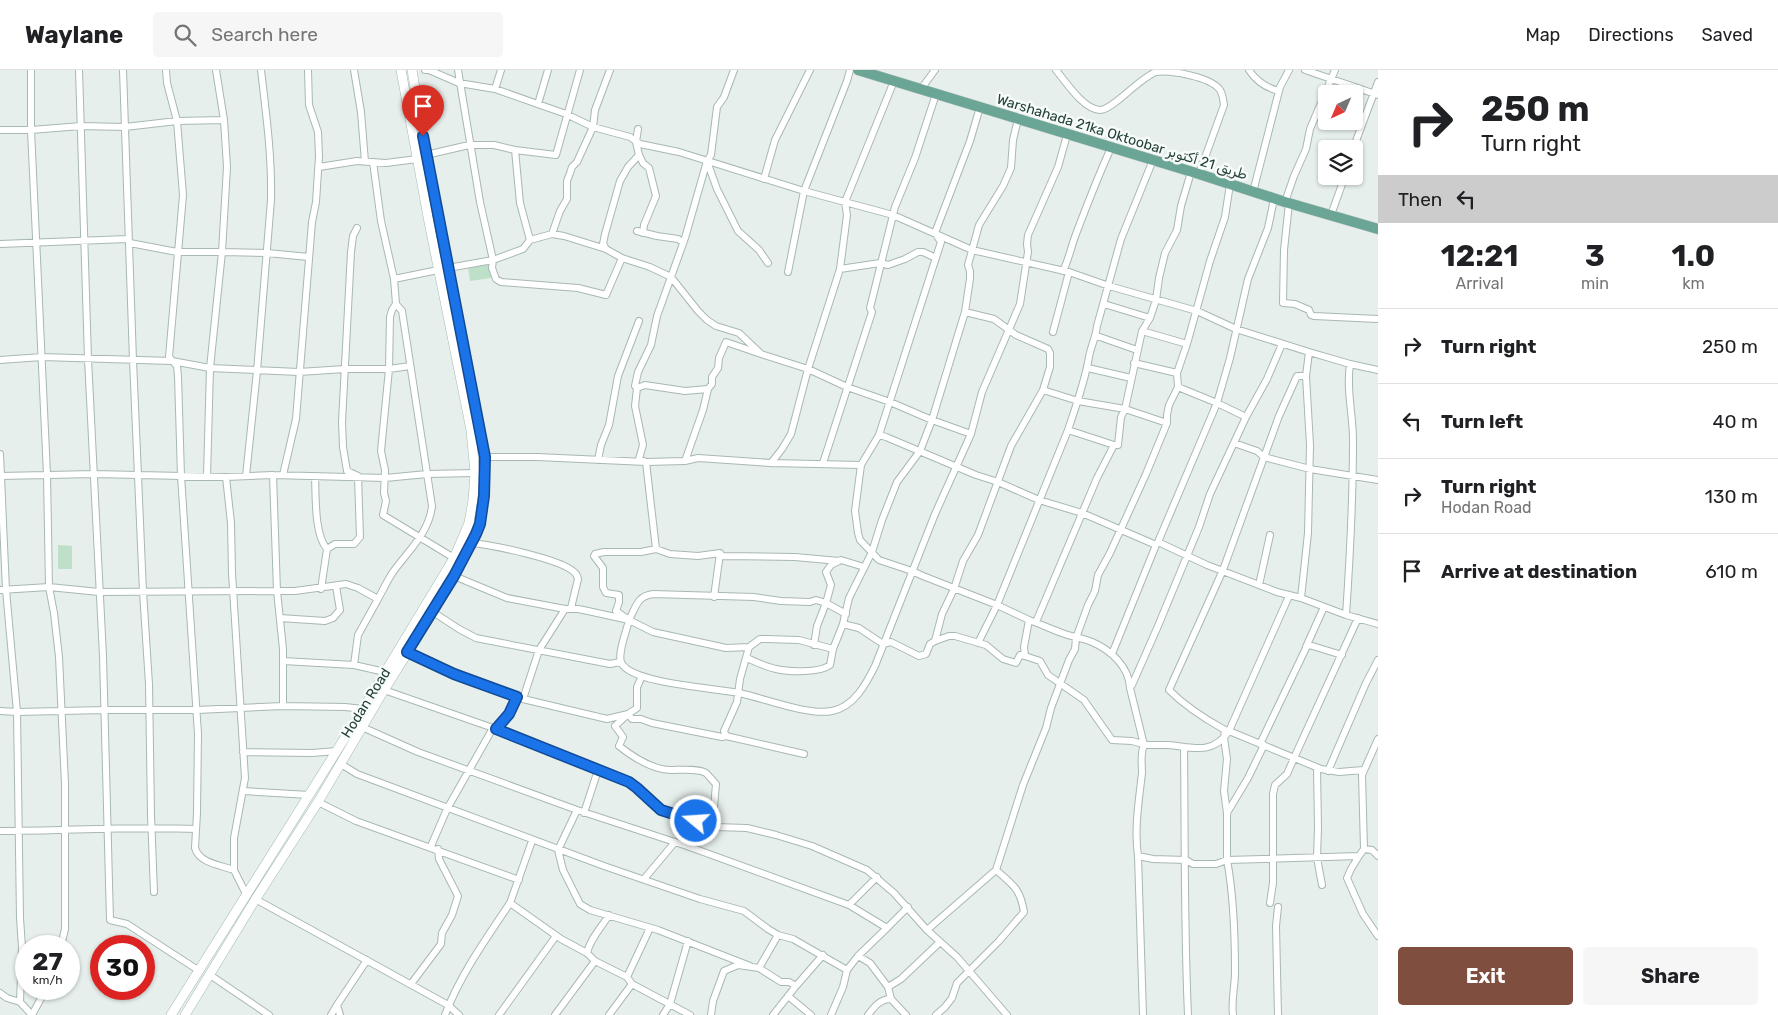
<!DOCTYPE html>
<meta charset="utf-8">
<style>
:root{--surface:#fff;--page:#f6f6f6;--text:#202124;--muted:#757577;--line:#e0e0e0;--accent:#7f4e3f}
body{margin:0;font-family:Rubik,Cairo,sans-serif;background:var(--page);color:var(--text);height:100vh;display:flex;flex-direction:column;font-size:19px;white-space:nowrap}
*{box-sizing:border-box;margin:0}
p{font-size:16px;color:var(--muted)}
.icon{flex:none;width:28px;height:28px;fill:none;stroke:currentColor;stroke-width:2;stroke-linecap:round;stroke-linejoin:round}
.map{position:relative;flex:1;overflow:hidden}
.side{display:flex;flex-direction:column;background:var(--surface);width:400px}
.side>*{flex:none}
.guide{background:#fff;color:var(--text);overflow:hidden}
.needle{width:32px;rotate:224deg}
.buttons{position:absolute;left:1318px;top:15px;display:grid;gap:10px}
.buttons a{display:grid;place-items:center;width:45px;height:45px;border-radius:5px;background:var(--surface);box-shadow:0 1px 4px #0004;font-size:25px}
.speed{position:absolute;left:15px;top:865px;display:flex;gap:10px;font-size:25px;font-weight:700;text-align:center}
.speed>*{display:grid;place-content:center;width:65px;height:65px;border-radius:50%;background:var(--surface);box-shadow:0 1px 4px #0004;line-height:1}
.speed small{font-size:12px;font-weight:400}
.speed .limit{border:8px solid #d22;background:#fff;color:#111}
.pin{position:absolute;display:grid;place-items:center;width:42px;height:42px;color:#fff;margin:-51px -21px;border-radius:50% 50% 50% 0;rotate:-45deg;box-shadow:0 0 5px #0007}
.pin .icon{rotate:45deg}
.me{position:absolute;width:55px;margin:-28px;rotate:288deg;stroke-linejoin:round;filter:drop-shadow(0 0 4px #0008)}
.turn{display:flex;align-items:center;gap:18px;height:105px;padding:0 20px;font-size:22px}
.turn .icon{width:65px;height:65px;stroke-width:2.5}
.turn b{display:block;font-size:35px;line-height:42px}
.then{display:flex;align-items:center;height:48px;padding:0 20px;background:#0003;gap:10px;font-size:19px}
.eta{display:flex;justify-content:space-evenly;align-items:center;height:85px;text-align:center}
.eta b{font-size:30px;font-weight:700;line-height:35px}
.action{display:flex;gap:10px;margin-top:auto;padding:10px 20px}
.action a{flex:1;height:58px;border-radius:5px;background:var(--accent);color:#fff;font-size:20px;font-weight:700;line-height:58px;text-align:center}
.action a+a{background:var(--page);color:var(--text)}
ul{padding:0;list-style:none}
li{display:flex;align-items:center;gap:15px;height:75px;padding:0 20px;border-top:1px solid var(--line)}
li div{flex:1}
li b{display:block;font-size:19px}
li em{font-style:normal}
header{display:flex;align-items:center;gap:30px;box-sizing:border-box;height:70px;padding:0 25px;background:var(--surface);border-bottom:1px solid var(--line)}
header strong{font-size:24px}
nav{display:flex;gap:28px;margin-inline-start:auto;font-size:18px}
.search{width:350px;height:45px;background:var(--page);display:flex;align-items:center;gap:12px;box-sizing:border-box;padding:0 18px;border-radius:5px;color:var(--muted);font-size:19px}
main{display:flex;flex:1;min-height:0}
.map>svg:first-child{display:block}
.green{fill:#bfe0c8}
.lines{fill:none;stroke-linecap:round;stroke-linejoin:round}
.street-casing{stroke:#a8b8b2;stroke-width:8}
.secondary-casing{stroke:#a4bbb3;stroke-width:10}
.primary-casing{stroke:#c2cac8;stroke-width:11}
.street{stroke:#fff;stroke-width:6}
.secondary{stroke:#fff;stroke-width:9}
.primary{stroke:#6aa596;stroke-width:10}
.route-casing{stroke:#114b97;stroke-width:12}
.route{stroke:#1a73e8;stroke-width:9}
.labels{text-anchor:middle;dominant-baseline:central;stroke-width:5;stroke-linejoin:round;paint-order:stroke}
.street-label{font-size:14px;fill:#24423a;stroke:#f7fbf9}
</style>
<header>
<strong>Waylane</strong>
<div class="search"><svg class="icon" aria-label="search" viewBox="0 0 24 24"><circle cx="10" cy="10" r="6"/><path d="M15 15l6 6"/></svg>Search here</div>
<nav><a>Map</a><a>Directions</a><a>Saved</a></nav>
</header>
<main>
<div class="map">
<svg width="1378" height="945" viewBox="0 0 1378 945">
<rect width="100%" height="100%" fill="#e6efeb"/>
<path class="green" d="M489,195L491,208L470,211L468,197Z
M58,475L72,476V499H58Z"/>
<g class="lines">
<g class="street-casing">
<path id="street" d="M31,0V60L47,404L49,517L54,543L59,587L65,714V859L61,876
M79,0L88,289L103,586L110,850L127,854L198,900
M123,0L133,290L143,522L149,614L151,745L154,822
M166,0L167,13L177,51L183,125L169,287L177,296L178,306L181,406L198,664L197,743L195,778C199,793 220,795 234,800
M354,0L361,42L365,92
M425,0H429L459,13L495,19L501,0
M458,0L480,132L493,190L523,179L530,170L552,164L564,166L606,179L622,188L650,197L671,207L698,241L707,250L716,256L739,263L761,284L808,299L847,317L890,332L932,350L971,364
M1056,0C1066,12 1083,39 1100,40C1113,40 1139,8 1156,2C1171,0 1211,7 1220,20C1223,25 1223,29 1224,35L1199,104
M1249,0C1256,11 1267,18 1279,21
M1305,0L1378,25
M495,19L566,44L593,57L630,67L640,74L679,82L804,121L893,145L972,180L1069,202L1109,216L1197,241L1236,259L1309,282L1350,294L1378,300
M921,19L935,0
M538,34L548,0
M638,59L636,72L639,85L643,93L649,98L656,126L644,155L643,163
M0,60H31L81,56L125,57L177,51L224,50
M1353,79L1378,12
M515,80L520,133L530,170
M426,85L469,75H494L515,80L556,85L580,0
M707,91L717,119L738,161L759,180L768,193
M373,92L381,151L394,209
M319,97L357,91L386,93L417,89
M764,109L775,70L810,0
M1253,122L1280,17L1289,0
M1285,132L1294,106L1306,79L1310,59L1335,0
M1289,133L1284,180L1283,233L1295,234L1309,240L1311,245L1314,246L1378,249
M1331,145L1345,106
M637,161L657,166L678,169L683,172
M552,164L560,141L567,129V111L570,103L572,97L577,92L593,57L595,40L610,0
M0,174L127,169L130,173L177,182H222L227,97L224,50L216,0
M606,179L603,174L605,164L620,111L628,97L639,85
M448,198L493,190L492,198L496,209L501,212L578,218L606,225L622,188
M840,199L880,193L888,195L905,189L918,182H923L936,188
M438,200L394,209L396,234L392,240L390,247L389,299L381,381L385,400L384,423L386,431L383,445L454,488
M1063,201C1069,189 1071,177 1076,164C1087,135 1098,106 1111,78
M788,202L804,121L847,11L850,0
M1104,234L1150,248
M1142,261L1187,274
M1053,262L1069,202
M1097,266L1137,280
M0,290L42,287L172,291L210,298L299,302L345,299H389L410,296
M1134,293L1177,303
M1088,298L1131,308
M1306,306H1297L1279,346L1223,500L1169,620C1186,637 1205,649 1225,660L1224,668L1227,689L1224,721L1227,743V790L1359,786L1364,779L1362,705L1378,669
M1178,317L1217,333L1246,347
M637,318L645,315L685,321L708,319L712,314V307L718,298L719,288L726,272L758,283
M1043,320L1078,331L1125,339L1167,353
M1068,360L1114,375
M879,365L941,172L935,163L970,71L980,37
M1234,373L1257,381L1264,387L1310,399L1378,410
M0,384L6,520L17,642L20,848L22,877L20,932
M485,387H537L646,392L685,391L698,388L771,393L861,395L855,441L858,463L860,470L879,490L912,501L923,506L997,535L1029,550L1024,577L1025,586L1040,591L1048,605L1084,630L1112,670L1132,671L1143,674
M598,390L601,375L609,355L618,306L639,251
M685,391L703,340L708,319
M771,393L782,379L791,364L808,299L840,199L847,145L845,132L894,11
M823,393L872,242L870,238L895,137L915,88L936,24
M861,395L879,365L886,367L976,405L998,412L1039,430L1082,443L1156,475L1158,472L1207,495L1277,522L1301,528L1346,545C1350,487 1353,429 1353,370C1353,344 1346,320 1350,294
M273,405L277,521H295L346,514L358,518L378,529C383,520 387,511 393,502C408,481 429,463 432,436L402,241L396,234
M283,405L296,349L312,152L316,132L319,86L318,62L309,35L308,0
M0,406L95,404L226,407L273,405L385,408L427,404L475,403
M207,406L210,298L222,182L267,183L309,187
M246,406L257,301L271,130C272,86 266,43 261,0
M315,406C316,426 314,464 327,479L321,519
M226,407L231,453L232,503L245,708L234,768V800L246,824
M1158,472L1217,333L1230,288L1248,209L1268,158L1274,129
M472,473C492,475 561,489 574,502C577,504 577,505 578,509L571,538
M327,479L335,474H354L360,467L358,406L347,401L343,377L342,352L351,182L353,166L357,158
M656,479L646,392L639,389L643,375L635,336L637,318L635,316L638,302L651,275L657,246L685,168L707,91L711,85L717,37L724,27L734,0
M720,483L698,486L670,484L656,479L641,482H604L595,484L594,486L603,498V517L606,523L619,525V532L616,541L629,550C627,560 616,586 622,594C635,614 715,618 739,623C764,628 808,646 832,641C854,637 866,614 875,596L935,444L971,364L982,322L1020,234L1028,182L1027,174L1028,165L1058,97L1067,65
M454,506L507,528L565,539H578L588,541L629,550L653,562L726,578L749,577L760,569H766L799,570L833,579L843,554L859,558L883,574L891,572L919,586L926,584L930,574L935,571L949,566H955L986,575L1003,589L1016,593L1020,585L1025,586
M1259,515L1270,465
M0,520L49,517L99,522L277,521L283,579V636
M714,527L720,483L722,486L795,487L839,491
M1301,528L1308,463L1310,375L1306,306L1309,282
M433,542L459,559L476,568L610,594L620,592
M1346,545L1378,554
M280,548L325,551L333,548L340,540L336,516
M629,550C636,537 637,526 653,524L754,527L781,531L810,532L816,530L826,533L846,544
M1029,550C1040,554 1051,559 1062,563C1072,567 1083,568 1092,572C1111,580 1129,597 1130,618L1144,675C1140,684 1142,693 1142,703C1139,730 1134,759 1138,786L1153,789L1186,790L1193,794H1216L1227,790C1234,827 1235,865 1235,902C1235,917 1231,931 1233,945
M1036,552L1097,408L1114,375H1118L1121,347L1125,339L1142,261L1150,248L1156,230L1159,208L1165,183L1177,160L1181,136L1191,102
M843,554L849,528L872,482L882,450L897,412L920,381L932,350L965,242L970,209V201L968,195L979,155L1003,116L1011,98L1013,70L1018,49
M935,571L942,544L954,519L963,491L978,465L1011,376L1043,320L1050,297V283L1048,279L1016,265L994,249L965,242
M978,573L997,535L1068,360C1076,336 1085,311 1089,287C1091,276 1096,267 1097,256L1121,169L1153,90
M814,575L817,556L826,533L831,515L826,502L831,495L841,490L864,497
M1306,577L1324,537
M407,582L454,604L523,629L607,649L628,644L615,656L623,667L619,676C633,687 652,700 671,700C680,700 698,698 706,703C709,706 713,711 716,714L714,737L696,751
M1112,584L1156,475
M747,588C756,592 766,597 776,599C789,602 820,603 830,595L833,579
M283,591L354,595L385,602
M354,595L358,565L378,529
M642,606L637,617V638L628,644L632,649H641L652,653L722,667L726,666L724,661L737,632L740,609L749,577
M1132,615L1158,556L1199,457L1210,424L1246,347L1267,309L1282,274
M384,620L496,659L629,713L637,718L661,740L715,757L747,758L776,765L812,776L867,800L894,823L927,860L957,887L1007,945
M523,629L539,580L565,539
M0,641L17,642L104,640H197L283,636L345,637L363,639
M362,657L418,682L577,740L687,776L849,835L887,858L908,837
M496,659L509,644L517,627
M1229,661L1321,699L1339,702L1363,700
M726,666L804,684
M1260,674L1306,578L1309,575L1342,585
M1144,675C1152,675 1160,675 1168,675C1192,677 1212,686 1229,661L1289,526
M1184,677C1185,767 1184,856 1188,945
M243,682L312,683L337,681
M341,694L357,704L604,796L700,829L744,841L768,859L778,865L793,869L847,900L858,886L870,893L888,917L891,929L906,945
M1317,698L1318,757L1317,788L1322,815
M1328,701L1366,613L1378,590
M243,721L309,725
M318,732L356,751L519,810
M577,740L558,780L563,800L580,834L590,840L658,860L750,896
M584,743L598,700
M1227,743L1248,708L1264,675
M0,761C65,761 131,756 196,759
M532,771L510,833L561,869L587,883L595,891L627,907L632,914L690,945
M431,776L447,739L493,658
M1364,779L1372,780L1378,786
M1138,786L1143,945
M1359,786L1351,799L1347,808L1363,844L1378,866
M644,809L675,772
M255,830H257L448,935L459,945
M1270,833L1273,813V724L1275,715L1287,704L1294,688L1358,548
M849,835L877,807
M927,860L996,800
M587,883C590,869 601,858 609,845
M858,886L887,858
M759,898L781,912H789L796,916L823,885
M210,905L269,945
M627,907L650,858
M411,914L441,874L442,863L452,845L458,826L439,789L438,779
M888,917L901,909L940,872
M0,923L7,928L20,932L32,945
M788,926L811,945
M32,945L46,919
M331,945L337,935
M340,945L337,935L367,890
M445,945C460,905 486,869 510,833
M499,945L556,866
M555,945L595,891
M609,945L632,914
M663,945L670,934L688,871
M711,945L713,931L724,901L738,895L759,898L778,865
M773,945L796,916
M831,945L843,917L847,900
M868,945C874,937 880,929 891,929
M936,945L945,937L952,928L957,913L999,871L1024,842C1020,818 1013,815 996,800L1023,715L1046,658L1051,638L1069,590L1075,579L1076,568L1088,535L1095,521L1098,505L1110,483L1146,404L1167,353V345L1169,335L1178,317L1177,303L1187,274L1210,191L1225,147L1230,114
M1278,945L1276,856L1278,837"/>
</g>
<g class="secondary-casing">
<path id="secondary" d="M171,945L363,639L454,488L469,453L473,430L475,403L471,360L429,152L401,0
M185,945L255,830L318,732L384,620L433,542L472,473L480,454L482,442L485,387L426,85L412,0"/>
</g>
<g class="primary-casing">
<path id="primary" d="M858,0L1199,104L1285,132L1378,159"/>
</g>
<use href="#street" class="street"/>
<use href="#secondary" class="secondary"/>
<use href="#primary" class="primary"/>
</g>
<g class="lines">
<g class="route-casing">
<path id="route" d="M423,66L485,387L484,426L480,454L476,464L454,506L407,582L454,604L517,627L509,644L496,659L629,712L637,718L661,740L696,751"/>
</g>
<use href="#route" class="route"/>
</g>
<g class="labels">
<g class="street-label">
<text transform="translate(1122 67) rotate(17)">Warshahada 21ka Oktoobar طريق 21 أكتوبر</text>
<text transform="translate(366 633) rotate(-58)">Hodan Road</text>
</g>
</g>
</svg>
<div class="buttons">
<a><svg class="needle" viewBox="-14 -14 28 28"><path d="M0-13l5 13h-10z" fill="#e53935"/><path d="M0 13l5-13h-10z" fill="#757577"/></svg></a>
<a><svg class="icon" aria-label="layers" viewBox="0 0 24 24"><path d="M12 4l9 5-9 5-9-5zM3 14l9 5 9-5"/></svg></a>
</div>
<div class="speed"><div>27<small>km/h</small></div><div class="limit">30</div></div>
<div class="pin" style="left:423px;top:66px;background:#d93025"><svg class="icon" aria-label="arrive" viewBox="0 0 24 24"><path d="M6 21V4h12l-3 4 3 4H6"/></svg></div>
<svg class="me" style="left:696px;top:751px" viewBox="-20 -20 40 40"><circle r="17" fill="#1a73e8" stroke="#fff" stroke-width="3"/><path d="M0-11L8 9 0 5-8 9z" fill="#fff"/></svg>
</div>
<section class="side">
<div class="guide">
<div class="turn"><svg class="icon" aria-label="right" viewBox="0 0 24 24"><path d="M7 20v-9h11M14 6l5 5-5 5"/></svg><div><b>250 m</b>Turn right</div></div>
<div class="then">Then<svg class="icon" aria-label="left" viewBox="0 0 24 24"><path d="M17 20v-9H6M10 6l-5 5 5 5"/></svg></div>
</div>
<div class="eta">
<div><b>12:21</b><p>Arrival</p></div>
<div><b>3</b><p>min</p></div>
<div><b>1.0</b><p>km</p></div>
</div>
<ul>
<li><svg class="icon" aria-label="right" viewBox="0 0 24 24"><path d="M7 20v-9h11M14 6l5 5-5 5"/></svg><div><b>Turn right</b></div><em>250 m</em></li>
<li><svg class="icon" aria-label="left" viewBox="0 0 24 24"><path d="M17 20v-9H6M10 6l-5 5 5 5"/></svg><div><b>Turn left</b></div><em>40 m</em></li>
<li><svg class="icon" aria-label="right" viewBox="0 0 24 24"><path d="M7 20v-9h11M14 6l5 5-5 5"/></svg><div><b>Turn right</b><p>Hodan Road</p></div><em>130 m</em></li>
<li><svg class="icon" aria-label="arrive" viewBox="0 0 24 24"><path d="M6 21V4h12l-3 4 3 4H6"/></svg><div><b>Arrive at destination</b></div><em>610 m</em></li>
</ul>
<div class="action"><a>Exit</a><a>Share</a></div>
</section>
</main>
